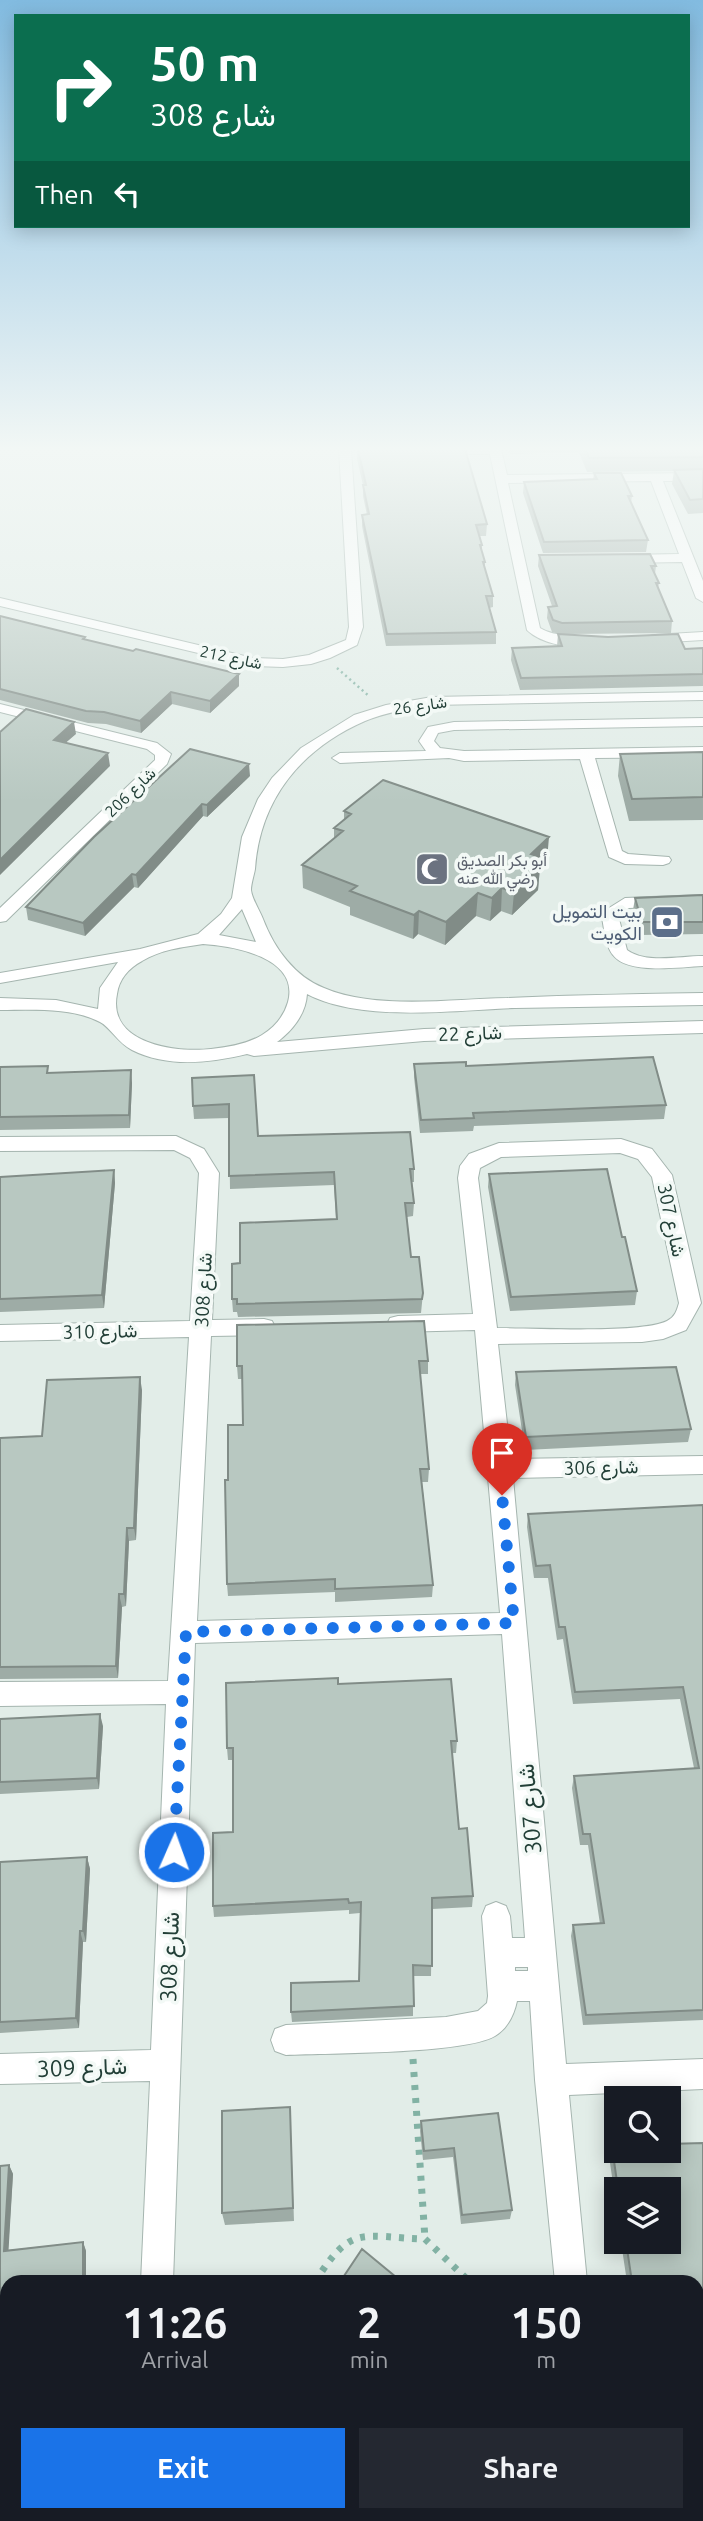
<!DOCTYPE html>
<meta charset="utf-8">
<style>
:root{--surface:#171b24;--page:#242831;--text:#f1f3f6;--muted:#9ea1a6;--accent:#1a73e8}
body{margin:0;font-family:Ubuntu,Vazirmatn,sans-serif;background:var(--page);color:var(--text);height:100vh;display:flex;flex-direction:column;font-size:26px;white-space:nowrap}
*{box-sizing:border-box;margin:0}
p{font-size:23px;color:var(--muted)}
.icon{flex:none;width:38px;height:38px;fill:none;stroke:currentColor;stroke-width:2;stroke-linecap:round;stroke-linejoin:round}
.map{position:relative;flex:1;overflow:hidden}
.details{position:absolute;left:0px;top:2275px;width:704px;height:247px;display:flex;flex-direction:column;background:var(--surface);border-radius:21px 21px 0 0;box-shadow:0 4px 18px #0003}
.details>*{flex:none}
.guide{position:absolute;left:14px;top:14px;width:676px;height:214px;border-radius:0px;box-shadow:0 4px 18px #0003;background:#0b6e4f;color:#fff;overflow:hidden}
.fabs{position:absolute;left:604px;top:2086px;display:grid;gap:14px}
.fabs a{display:grid;place-items:center;width:77px;height:77px;border-radius:0px;background:var(--surface);box-shadow:0 4px 18px #0003;font-size:35px}
.pin{position:absolute;display:grid;place-items:center;width:60px;height:60px;color:#fff;margin:-72px -30px;border-radius:50% 50% 50% 0;rotate:-45deg;box-shadow:0 0 7px #0007}
.pin .icon{rotate:45deg}
.me{position:absolute;width:77px;margin:-38px;rotate:2deg;stroke-linejoin:round;filter:drop-shadow(0 0 5px #0008)}
.turn{display:flex;align-items:center;gap:24px;height:147px;padding:0 21px;font-size:32px}
.turn .icon{width:91px;height:91px;stroke-width:2.5}
.turn b{display:block;font-size:49px;line-height:60px}
.then{display:flex;align-items:center;height:66px;padding:0 21px;background:#0003;gap:14px;font-size:26px}
.eta{display:flex;justify-content:space-evenly;align-items:center;height:119px;text-align:center}
.eta b{font-size:42px;font-weight:600;line-height:49px}
.button{display:flex;gap:14px;margin-top:auto;padding:14px 21px}
.button a{flex:1;height:80px;border-radius:0px;background:var(--accent);color:#fff;font-size:28px;font-weight:600;line-height:80px;text-align:center}
.button a+a{background:var(--page);color:var(--text)}
.map>svg:first-child{display:block}
.lines{fill:none;stroke-linecap:round;stroke-linejoin:round}
.minor-casing{stroke:#a5b5af;stroke-width:2}
.path-far1{stroke:#82b2a4;stroke-width:2.5;stroke-dasharray:2 3.5;stroke-linecap:butt}
.path{stroke:#82b2a4;stroke-width:7;stroke-dasharray:5 8;stroke-linecap:butt}
.minor{fill:#fff;fill-rule:evenodd}
.wall{fill:#9eaca6}
.shaded-wall{fill:#818c87}
.building{fill:#b8c8c1;stroke:#818c87;stroke-width:2}
.route{stroke:#1a73e8;stroke-width:12;stroke-dasharray:0 21.6}
.labels{text-anchor:middle;dominant-baseline:central;stroke-width:7;stroke-linejoin:round;paint-order:stroke}
.far-street-label{font-size:16px;fill:#223f37;stroke:#f3f9f6}
.far-worship-label{font-size:16px;fill:#5b616d;stroke:#f3f9f6;text-anchor:start}
.service-label{font-size:19px;fill:#4e5e75;stroke:#f3f9f6;text-anchor:end}
.street-label{font-size:19px;fill:#223f37;stroke:#f3f9f6}
.near-street-label{font-size:23px;fill:#223f37;stroke:#f3f9f6}
</style>
<div class="map">
<svg width="703" height="2521" viewBox="0 0 703 2521">
<rect width="100%" height="100%" fill="#e2ede8"/>
<g class="lines">
<g class="minor-casing">
<path id="minor" d="M339,449H351L363,627L357,645L330,658L311,664L283,667L253,666L0,606V598L253,658L283,659L309,655L346,640L349,627Z
M434,449H501L507,475L703,473V481H663L703,581V602L696,598L682,562L626,563L620,559L626,555L679,554L651,481L508,483L540,628C557,639 580,632 592,641C577,653 540,643 527,630L490,454H438L434,453Z
M703,632V640L652,643L645,639L652,635Z
M703,692V700L432,705C410,709 386,712 365,721C301,749 260,799 255,869C254,875 251,884 251,890C252,899 260,911 263,919C274,948 295,977 324,988C375,1010 452,999 507,998C573,995 638,994 703,993V1005C640,1006 577,1007 515,1008C453,1010 363,1023 307,994C306,1014 292,1031 277,1042L424,1029L703,1021V1033L424,1041L254,1056L247,1054C210,1063 167,1068 132,1050C118,1043 110,1027 100,1022C71,1007 32,1010 0,1010V998L56,1000L98,1009L100,988L118,962L0,983V973L140,949L198,934L221,914L232,898L242,837L258,799L272,778L301,748L354,715L386,705L432,697ZM242,909L256,942L219,935ZM203,944C233,946 300,957 288,1002C284,1016 275,1027 262,1035C247,1044 229,1047 211,1049C176,1053 107,1044 117,994C119,979 129,968 142,961C160,950 182,947 203,944Z
M0,704L157,743L171,754L167,764L6,921L0,922V908L155,760V755L147,749L0,712Z
M703,718V726L454,730L438,733L434,741L440,748L464,751L703,747V757L595,758L622,851L628,854L669,857L671,860L669,863L663,865L625,864L609,857L580,759L464,761L449,758L340,763L332,758L340,753L426,751L419,741L428,727L454,722Z
M703,895V905L629,908L618,915L627,950C646,964 680,956 703,956V966C680,967 628,975 613,955C605,946 604,925 601,913L625,898Z
M176,1136L204,1149L219,1173L212,1320L264,1319L272,1321L275,1327L272,1333L264,1335L211,1336L197,1621L500,1613L475,1330L398,1332L390,1330L387,1324L390,1318L398,1316L473,1314L458,1178L460,1166L469,1154L499,1143L621,1139L652,1149L672,1175L701,1303L686,1330L663,1339L642,1342L498,1344L511,1459L703,1456V1474L513,1478L566,2064L703,2059V2089L569,2095L587,2282H555L535,2080L530,2001H517C514,2015 508,2028 495,2036C465,2054 328,2053 286,2055L275,2051L271,2040L275,2029L286,2025L446,2017L478,2011L487,2003L488,1996L482,1916L486,1906L496,1902L506,1906L510,1916L512,1938H525L502,1634L195,1643L173,2282H141L150,2081L0,2084V2054L151,2050L166,1704L0,1706V1682L168,1681L189,1337L0,1341V1325L190,1321L199,1173L190,1158L174,1150L0,1151V1137ZM620,1153L638,1159L652,1177L679,1303C677,1310 675,1317 667,1321C641,1334 531,1328 497,1328L478,1178L480,1168L501,1157ZM515,1967H528V1971H515Z
M131,2515H167L166,2521H130Z
M579,2515H615L616,2521H580Z"/>
</g>
<path class="path-far1" d="M337,668L370,697"/>
<path class="path" d="M413,2059L425,2239
M315,2282C352,2223 361,2237 425,2239L470,2282
M314,2515L321,2521
M435,2521L439,2515"/>
<use href="#minor" class="minor"/>
</g>
<path class="wall" d="M357,449L487,524L486,536H480L482,545V552L485,562V568L493,596V607L489,608L496,632V644L386,646L362,526V515H367L363,496V485L357,459Z
M508,449H703V513L688,514L672,484L674,471L587,472L579,452L510,454Z
M594,473L632,496L631,503L648,540L646,552L543,553L523,493L524,482L593,480Z
M539,555L656,566L655,574L659,583L658,588L672,621L671,633L567,634L685,649L703,648V686L520,690L511,660L512,648L557,646L558,634H559L552,632L547,618L548,607L552,606L538,566Z
M0,616L86,640L239,686L210,713L172,704L141,733L106,724L88,723L0,700Z
M703,752V820L629,821L618,776L620,754Z
M250,776L207,817L203,816L138,888L134,887L85,936L28,920L26,907Z
M344,811L547,860L540,867L538,890L512,915L501,911L490,921L476,916L445,945L418,934L413,939L350,915V907L303,888L302,865L334,839V828L344,820Z
M703,895V934L640,935L633,910L635,898Z
M414,1064L466,1066L666,1105L664,1119L474,1126L473,1131L420,1133L414,1077Z
M0,1067L132,1083L130,1128L0,1130Z
M254,1075L258,1136L414,1169V1182H412L414,1203L413,1216L407,1217L411,1257L423,1293L421,1313L238,1317L237,1312H233L232,1299L240,1263L336,1219L334,1185L230,1189L229,1118L194,1119L193,1106Z
M114,1170L115,1183L104,1308L0,1312V1177Z
M489,1174L622,1237L637,1291L635,1305L510,1311L488,1187Z
M428,1361V1374H420L429,1469L428,1482H422L433,1585L432,1597L335,1602V1592L228,1596L227,1584L228,1480L243,1425L242,1379H238L237,1366Z
M516,1372L691,1429L688,1442L525,1450L515,1385Z
M142,1390L136,1540L129,1541L126,1606L122,1607L118,1678L0,1679V1438L42,1436Z
M703,1505V2020L583,2025L571,1936L573,1925L600,1924L588,1845H580L572,1788L574,1776L694,1768L680,1699L573,1704L563,1639L557,1640L548,1578H534L527,1527L528,1514Z
M338,1684L457,1741L456,1753H452L459,1829L473,1896L472,1907L432,1909L431,1976H413V2016L292,2022L291,2012L359,1981L360,1913L349,1914V1910L214,1917L213,1906L233,1832V1760H228L227,1748Z
M0,1719L103,1726L99,1789L0,1794Z
M87,1857L90,1869L86,1942H83L79,2028L0,2033V1862Z
M290,2107L294,2221L225,2225L222,2213Z
M498,2113L512,2210L510,2219L461,2224L453,2157L423,2160L420,2131L421,2121Z
M703,2143V2454H696V2282H627L621,2242H668V2189H616V2204L609,2156L612,2147Z
M9,2165L13,2174L8,2250L83,2242L86,2251V2282H7V2320L0,2321V2166Z
M327,2515H414L411,2521H334Z"/>
<path class="shaded-wall" d="M239,674V686L210,713V701Z
M171,692L172,704L141,733L140,721Z
M74,722L76,734L55,752L54,740Z
M108,753L110,766L0,875V860Z
M249,764L250,776L207,817V805Z
M202,804L203,816L138,888L136,875Z
M549,837L547,860L536,870L540,867L538,890L512,915L514,892L531,854Z
M132,874L134,887L85,936L83,923Z
M502,888L501,911L490,921L492,898Z
M478,893L476,916L445,945L446,922Z
M419,911L418,934L413,939L414,915Z
M131,1070L132,1083L130,1128L129,1115Z
M114,1170L115,1183L104,1308L102,1295Z
M140,1377L142,1390L136,1540L134,1528Z
M127,1528L129,1541L126,1606L124,1594Z
M119,1594L122,1607L118,1678L116,1666Z
M100,1714L103,1726L99,1789L97,1778Z
M87,1857L90,1869L86,1942L83,1931Z
M80,1931L83,1942L79,2028L76,2018Z
M9,2165L13,2174L8,2259L4,2251Z
M83,2242L86,2251V2282H83Z
M410,2515H414L411,2521H406Z"/>
<path class="building" d="M358,449H465L487,524L476,525L482,545H480L485,562H483L493,596H486L496,632L387,634L362,515L369,514L363,485H366Z
M585,449H703V457L589,458Z
M703,469V499L690,500L674,470Z
M594,473H621L632,496H628L648,540L544,542L524,482L597,479Z
M650,554L656,566H651L659,583H656L672,621L562,623L553,620L548,607L557,606L539,555Z
M0,616L85,637L83,639L133,651L136,649L239,674L210,701L171,692L140,721L104,712L86,711L0,689Z
M558,634L608,637L678,634L685,649L703,648V674L521,678L512,648L562,646Z
M26,709L74,722L54,740L108,753L0,860V732Z
M190,749L249,764L207,805L202,804L136,875L132,874L83,923L26,907L94,837Z
M703,752V797L632,799L620,754Z
M383,780L549,837L531,854L537,856L530,863L540,867L514,892L502,888L492,898L478,893L446,922L419,911L414,915L350,891L357,886L302,865L343,831L334,828L351,814L344,811Z
M703,895V922H642L635,898Z
M653,1057L666,1105L473,1113L474,1118L421,1120L414,1064L466,1062V1066Z
M48,1066L47,1073L131,1070L129,1115L0,1117V1067Z
M254,1075L258,1136L410,1132L414,1169H410L414,1203H405L411,1257H419L423,1293L422,1299L237,1304V1299H232V1264L240,1263V1223L337,1219L334,1172L229,1176V1104L193,1106L192,1078Z
M607,1169L622,1237H625L637,1291L511,1297L489,1174Z
M114,1170L102,1295L0,1299V1177Z
M424,1321L428,1361H419L429,1469H420L433,1585L335,1589V1579L227,1584L225,1480H228V1425H243L242,1366H237V1325Z
M676,1367L691,1429L526,1437L516,1372Z
M140,1377L134,1528H127L124,1594H119L116,1666L0,1667V1438L42,1436L47,1380Z
M703,1505V2010L586,2015L573,1925L604,1923L590,1834H583L574,1776L699,1768L683,1687L575,1692L565,1627H559L550,1565L536,1566L528,1514Z
M338,1678V1684L451,1679L457,1741H451L459,1829L467,1828L473,1896L432,1898V1966L413,1965L414,2006L291,2012V1983L359,1981L361,1902L349,1903L348,1899L213,1906V1833L233,1832V1748H227L226,1683Z
M100,1714L97,1778L0,1782V1719Z
M87,1857L83,1931H80L76,2018L0,2022V1862Z
M290,2107L293,2208L222,2213V2111Z
M498,2113L512,2210L462,2215L454,2148L424,2151L421,2121Z
M703,2143V2448H696V2282H632L626,2242H668V2189H618L612,2147L616,2146V2151H668V2144Z
M9,2165L4,2251L83,2242V2282H7V2312L0,2313V2166Z
M362,2249L402,2282H340Z
M339,2515H410L406,2521H346Z"/>
<linearGradient id="sky" x2="0" y2="1"><stop stop-color="#82bbe0"/><stop offset="0.56" stop-color="#f2f7f5"/><stop offset="1" stop-color="#f2f7f5" stop-opacity="0"/></linearGradient>
<rect width="703" height="802" fill="url(#sky)"/>
<g class="lines">
<path class="route" d="M174,1852L186,1632L514,1623L502,1495"/>
</g>
<defs>
<g id="mosque-square" transform="scale(1.75)"><rect x="-9" y="-9" width="18" height="18" rx="4" fill="#6b7280" stroke="#f3f9f6"/><path d="M3.5-4.9A6 6 0 1 0 3.5 4.9A5 5 0 1 1 3.5-4.9Z" fill="#fff"/></g>
<g id="bank-square" transform="scale(1.75)"><rect x="-9" y="-9" width="18" height="18" rx="4" fill="#5c6f8a" stroke="#f3f9f6"/><path d="M-6-4H6V4H-6ZM0-2.3a2.3 2.3 0 1 0 0 4.6a2.3 2.3 0 1 0 0-4.6Z" fill="#fff"/></g>
</defs>
<g fill-rule="evenodd">
<use href="#mosque-square" x="432" y="869"/>
<use href="#bank-square" x="667" y="922"/>
</g>
<g class="labels">
<g class="far-street-label">
<text transform="translate(231 657) rotate(12)">شارع 212</text>
<text transform="translate(420 705) rotate(-8)">شارع 26</text>
<text transform="translate(130 792) rotate(-44)">شارع 206</text>
</g>
<g class="far-worship-label">
<text x="457" y="860">أبو بكر الصديق<tspan x="457" dy="18">رضي الله عنه</tspan></text>
</g>
<g class="service-label">
<text x="642" y="911">بيت التمويل<tspan x="642" dy="22">الكويت</tspan></text>
</g>
<g class="street-label">
<text transform="translate(470 1033) rotate(-2)">شارع 22</text>
<text transform="translate(672 1220) rotate(78)">شارع 307</text>
<text transform="translate(203 1290) rotate(-87)">شارع 308</text>
<text transform="translate(100 1331) rotate(-1)">شارع 310</text>
<text transform="translate(601 1467) rotate(-1)">شارع 306</text>
</g>
<g class="near-street-label">
<text transform="translate(529 1809) rotate(-95)">شارع 307</text>
<text transform="translate(169 1957) rotate(-88)">شارع 308</text>
<text transform="translate(82 2067) rotate(-2)">شارع 309</text>
</g>
</g>
</svg>
<div class="fabs">
<a><svg class="icon" aria-label="search" viewBox="0 0 24 24"><circle cx="10" cy="10" r="6"/><path d="M15 15l6 6"/></svg></a>
<a><svg class="icon" aria-label="layers" viewBox="0 0 24 24"><path d="M12 4l9 5-9 5-9-5zM3 14l9 5 9-5"/></svg></a>
</div>
<div class="pin" style="left:502px;top:1495px;background:#d93025"><svg class="icon" aria-label="arrive" viewBox="0 0 24 24"><path d="M6 21V4h12l-3 4 3 4H6"/></svg></div>
<svg class="me" style="left:174px;top:1852px" viewBox="-20 -20 40 40"><circle r="17" fill="#1a73e8" stroke="#fff" stroke-width="3"/><path d="M0-11L8 9 0 5-8 9z" fill="#fff"/></svg>
<div class="guide">
<div class="turn"><svg class="icon" aria-label="right" viewBox="0 0 24 24"><path d="M7 20v-9h11M14 6l5 5-5 5"/></svg><div><b>50 m</b>شارع 308</div></div>
<div class="then">Then<svg class="icon" aria-label="left" viewBox="0 0 24 24"><path d="M17 20v-9H6M10 6l-5 5 5 5"/></svg></div>
</div>
<section class="details">
<div class="eta">
<div><b>11:26</b><p>Arrival</p></div>
<div><b>2</b><p>min</p></div>
<div><b>150</b><p>m</p></div>
</div>
<div class="button"><a>Exit</a><a>Share</a></div>
</section>
</div>
